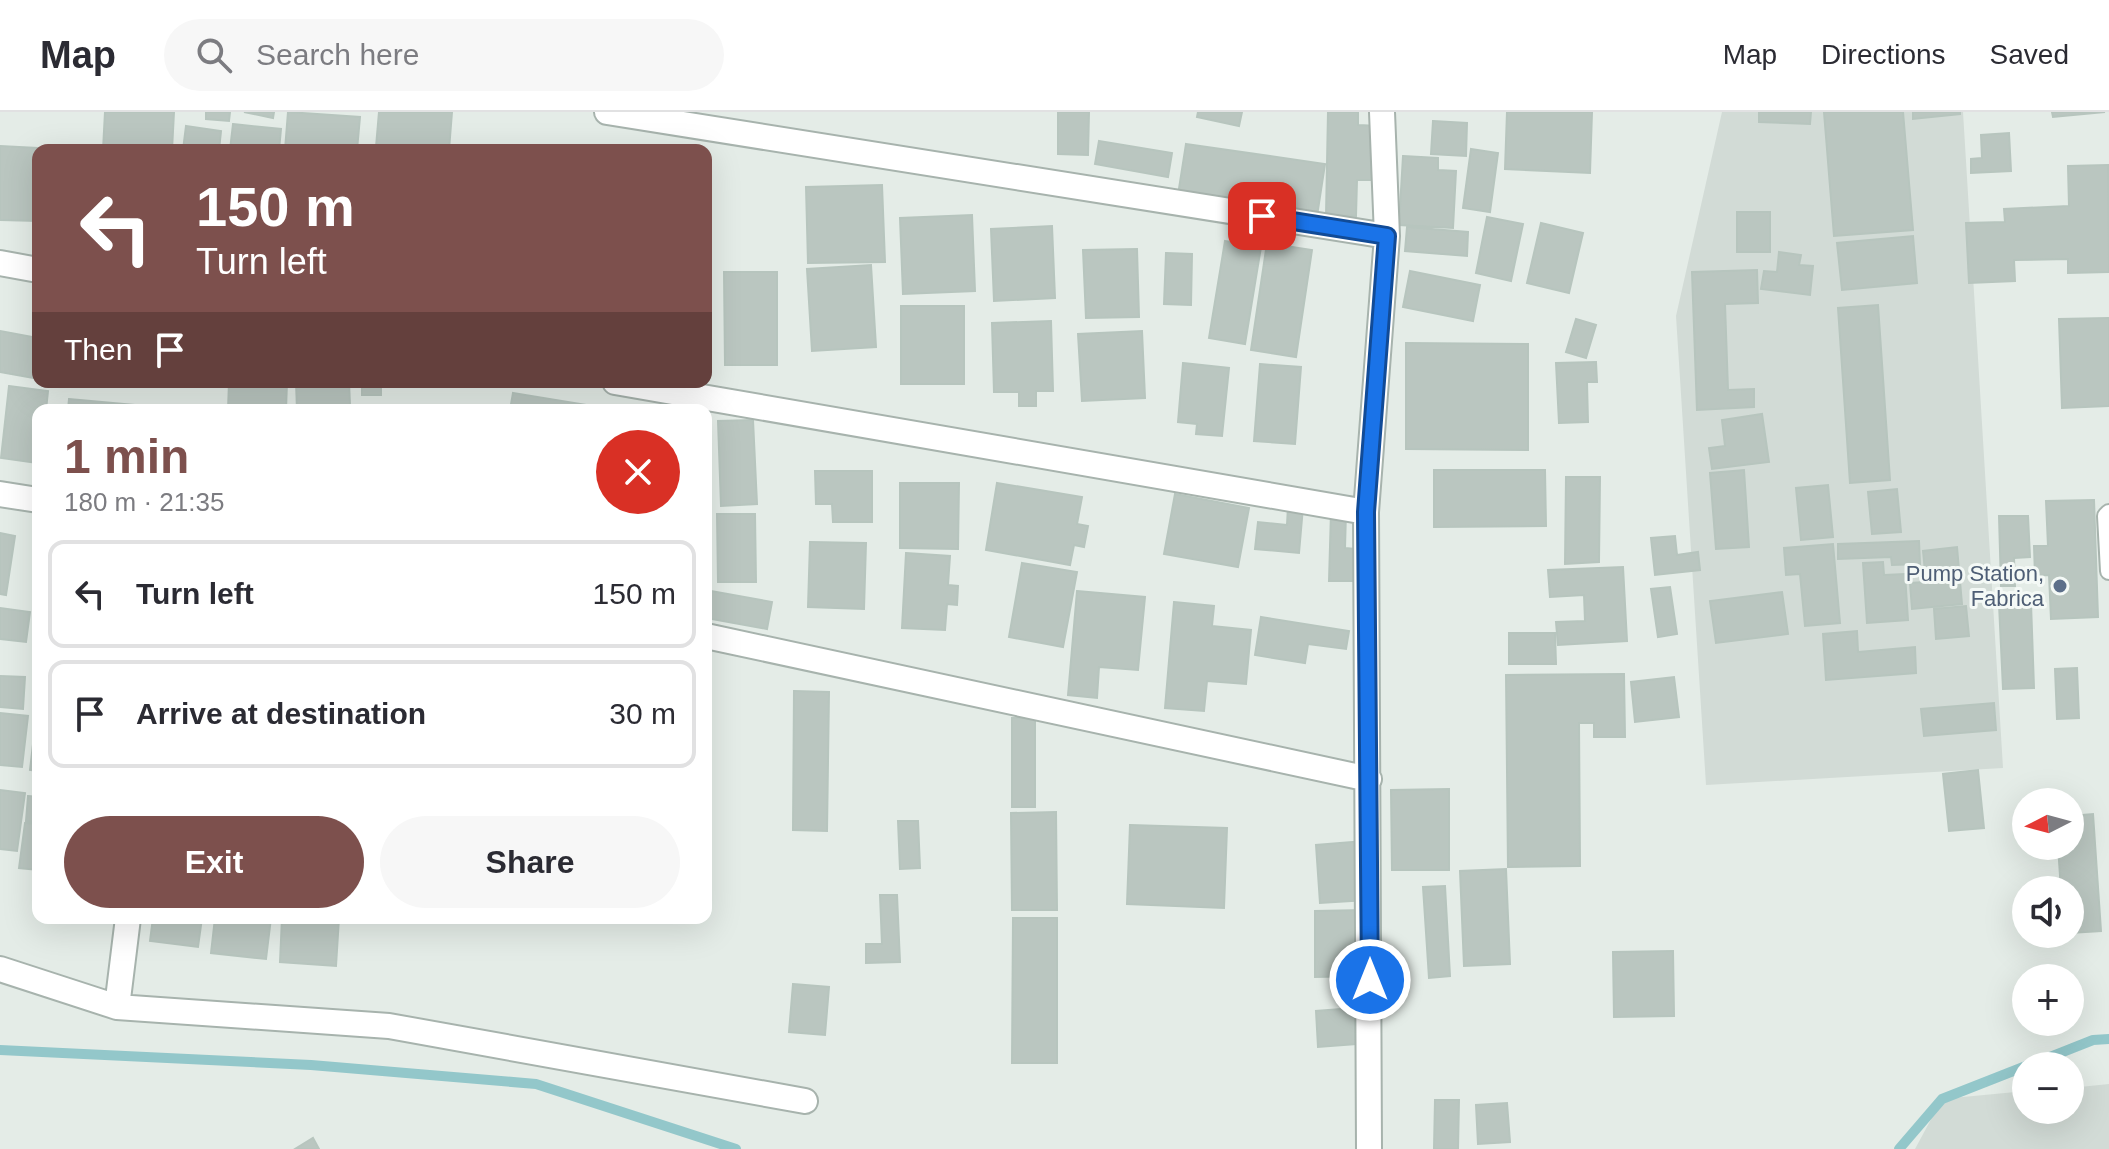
<!DOCTYPE html>
<meta charset="utf-8">
<style>
:root{--surface:#fff;--page:#f7f7f7;--text:#2b2b33;--muted:#7c7c81;--line:#e1e1e2;--accent:#7d504d}
body{margin:0;font-family:Arial,sans-serif;background:var(--page);color:var(--text);height:100vh;display:flex;flex-direction:column;font-size:30px;white-space:nowrap}
*{box-sizing:border-box;margin:0}
p{font-size:26px;color:var(--muted)}
.icon{flex:none;width:44px;height:44px;fill:none;stroke:currentColor;stroke-width:2;stroke-linecap:round;stroke-linejoin:round}
.map{position:relative;flex:1;overflow:hidden}
.details{position:absolute;left:32px;top:292px;width:680px;height:520px;display:flex;flex-direction:column;background:var(--surface);border-radius:16px;box-shadow:0 8px 32px #0002}
.details>*{flex:none}
.hud{position:absolute;left:32px;top:32px;width:680px;height:244px;border-radius:16px;box-shadow:0 8px 32px #0002;background:#7d504d;color:#fff;overflow:hidden}
.needle{width:52px;rotate:264deg}
.fabs{position:absolute;left:2012px;top:676px;display:grid;gap:16px}
.fabs a{display:grid;place-items:center;width:72px;height:72px;border-radius:50%;background:var(--surface);box-shadow:0 8px 32px #0002;font-size:40px}
.pin{position:absolute;display:grid;place-items:center;width:68px;height:68px;color:#fff;margin:-34px;border-radius:16px;box-shadow:0 4px 12px #0006}
.me{position:absolute;width:88px;margin:-44px;rotate:0deg;stroke-linejoin:round;filter:drop-shadow(0 0 6px #0008)}
.turn{display:flex;align-items:center;gap:28px;height:168px;padding:0 32px;font-size:36px}
.turn .icon{width:104px;height:104px;stroke-width:2.5}
.turn b{display:block;font-size:56px;line-height:68px}
.then{display:flex;align-items:center;height:76px;padding:0 32px;background:#0003;gap:16px;font-size:30px}
.round{display:grid;place-items:center;flex:none;width:84px;height:84px;border-radius:42px;background:var(--page)}
.overview{display:flex;align-items:center;justify-content:space-between;height:136px;padding:0 32px}
h1{font-size:48px;font-weight:600;line-height:60px;color:var(--accent)}
.cta{display:flex;gap:16px;margin-top:auto;padding:16px 32px}
.cta a{flex:1;height:92px;border-radius:48px;background:var(--accent);color:#fff;font-size:32px;font-weight:600;line-height:92px;text-align:center}
.cta a+a{background:var(--page);color:var(--text)}
ul{padding:0;list-style:none}
li{display:flex;align-items:center;gap:24px;height:108px;margin:0 16px 12px;padding:0 16px;border:4px solid var(--line);border-radius:16px}
li div{flex:1}
li b{display:block;font-size:30px}
li em{font-style:normal}
header{display:flex;align-items:center;gap:48px;box-sizing:border-box;height:112px;padding:0 40px;background:var(--surface);border-bottom:2px solid var(--line)}
header strong{font-size:38px}
nav{display:flex;gap:44px;margin-inline-start:auto;font-size:28px}
.search{width:560px;height:72px;background:var(--page);display:flex;align-items:center;gap:20px;box-sizing:border-box;padding:0 28px;border-radius:44px;color:var(--muted);font-size:30px}
.map>svg:first-child{display:block}
.built{fill:#d2dbd6}
.lines{fill:none;stroke-linecap:round;stroke-linejoin:round}
.stream{stroke:#93c7ca;stroke-width:10}
.building{fill:#bac6c0;stroke:#b7c5be;stroke-width:2}
.service-casing{stroke:#a7b3ad;stroke-width:20}
.minor-casing{stroke:#a7b3ad;stroke-width:28}
.service{stroke:#fff;stroke-width:16}
.minor{stroke:#fff;stroke-width:24}
.route-casing{stroke:#114b97;stroke-width:20}
.route{stroke:#1a73e8;stroke-width:14}
.service-dot{fill:#5c6f8a;stroke:#f4f9f6;stroke-width:3}
.labels{text-anchor:middle;dominant-baseline:central;stroke-width:6;stroke-linejoin:round;paint-order:stroke}
.service-label{font-size:22px;fill:#4e5e75;stroke:#f4f9f6;text-anchor:end}
</style>
<header>
<strong>Map</strong>
<div class="search"><svg class="icon" aria-label="search" viewBox="0 0 24 24"><circle cx="10" cy="10" r="6"/><path d="M15 15l6 6"/></svg>Search here</div>
<nav><a>Map</a><a>Directions</a><a>Saved</a></nav>
</header>
<div class="map">
<svg width="2109" height="1037" viewBox="0 0 2109 1037">
<rect width="100%" height="100%" fill="#e4ece7"/>
<path class="built" d="M1722,0H1963L2003,656L1706,673L1676,204Z
M2109,972V1037H1915L1942,987L2026,979V998H2070V976Z"/>
<g class="lines">
<path class="stream" d="M0,938L311,953L536,972L736,1037
M2027,954L2093,928L2109,927
M1899,1037L1942,987L2026,954"/>
</g>
<path class="building" d="M105,0H174L172,38H103Z
M206,0H230L229,9L206,7Z
M244,0H274L273,6Z
M288,0L360,5L357,38H285Z
M379,0H452L449,38L376,35Z
M1058,0H1089L1088,43L1058,42Z
M1198,0H1242L1239,14L1197,5Z
M1328,0H1358V13L1378,14L1377,68H1357L1356,104L1326,103Z
M1507,0H1592L1590,61L1505,57Z
M1759,0H1811L1810,12L1759,10Z
M1824,0H1903L1913,118L1834,124Z
M1913,0H1960V2L1913,7Z
M2052,0H2105L2053,5Z
M1433,9L1467,11L1466,44L1431,42Z
M233,12L281,17L279,38H230Z
M186,14L221,19L219,38H183Z
M2009,21L2011,59L1971,61V47L1982,46L1981,23Z
M1099,29L1172,41L1168,65L1095,52Z
M1186,32L1325,52L1317,104L1178,83Z
M0,34L57,37L38,38V109L0,108Z
M1471,37L1498,41L1490,100L1463,96Z
M1403,44L1438,46V58L1456,59L1453,116L1399,113Z
M2108,53L2109,160L2068,161V147L2014,148L2015,169L1969,171L1966,111L2005,110L2004,97L2069,94L2068,54Z
M882,73L885,150L808,151L806,75Z
M1737,100H1770V140H1737Z
M972,103L975,179L903,182L900,106Z
M1487,105L1523,112L1511,169L1476,161Z
M1541,111L1583,121L1569,181L1527,171Z
M1052,114L1055,186L994,189L991,117Z
M1407,115L1468,120L1467,144L1405,139Z
M1913,124L1917,171L1842,178L1837,131Z
M1225,129L1261,135L1245,232L1209,226Z
M1267,131L1312,138L1296,245L1251,238Z
M1137,137L1139,205L1086,206L1083,138Z
M1779,140L1801,143L1799,153L1813,154L1810,183L1761,177L1764,159L1777,160Z
M1166,141L1192,142L1191,193L1164,192Z
M871,153L876,235L812,239L807,157Z
M1757,158L1758,191L1725,192L1728,278L1754,277V295L1697,298L1692,160Z
M1410,159L1480,173L1473,209L1403,195Z
M724,160H777V253H725Z
M1878,193L1890,368L1850,371L1838,196Z
M901,194H964V272H901Z
M2109,206V294L2062,296L2059,207Z
M1576,207L1596,213L1586,246L1566,240Z
M1051,209L1053,279H1036V294H1019V280H994L992,211Z
M0,219L38,226L34,266L0,260Z
M1142,219L1145,286L1082,289L1078,222Z
M1406,231L1528,232V338L1406,337Z
M1596,250L1597,270H1587L1588,310L1559,311L1556,251Z
M1183,251L1229,256L1222,324L1196,322L1197,312L1178,310Z
M1260,252L1301,255L1295,332L1254,329Z
M229,270H287L286,298H228Z
M296,270H349L350,293H359L360,298H297Z
M362,270H381V283H362Z
M9,274L48,279L46,298H38V351L1,346Z
M513,281L593,294V298H510Z
M69,287L156,295V298H68Z
M1762,302L1769,350L1712,357L1709,336L1725,334L1722,308Z
M753,308L757,392L721,394L718,309Z
M1434,358H1545L1546,414L1434,415Z
M1744,358L1749,435L1716,437L1710,361Z
M815,359H872V410H833L832,392H816Z
M1566,365H1600L1599,450L1565,452Z
M900,371H959L958,437L900,436Z
M997,371L1082,385L1077,412L1088,414L1084,435L1074,433L1070,453L986,438Z
M1828,373L1833,425L1801,428L1796,376Z
M1897,377L1901,420L1872,422L1868,380Z
M1175,382L1249,396L1238,455L1164,442Z
M2094,388L2098,505L2051,507L2049,463L2035,464L2034,434H2048L2046,389Z
M1288,394L1303,395L1299,441L1255,437L1258,410L1287,413Z
M1331,400H1346L1345,436L1355,437L1354,469H1329Z
M717,402H755L756,470H718Z
M1999,404H2028L2030,445L2014,446L2015,474H2001Z
M0,421L15,424L6,483L0,482Z
M1675,424L1677,443L1698,440L1700,458L1655,463L1651,426Z
M1919,429L1920,452L1892,453L1891,445L1838,447V432Z
M810,430L866,431L864,497L808,495Z
M1833,432L1840,511L1805,514L1800,462L1786,463L1784,436Z
M1957,435L1962,492L1912,497L1910,471L1926,470L1923,439Z
M906,441L950,444L948,473L958,474L957,493L947,492L945,518L902,516Z
M1883,450L1884,463L1905,462L1908,508L1867,511L1863,451Z
M1022,451L1077,460L1063,535L1009,525Z
M1623,455L1627,529L1558,533L1556,510L1585,509L1584,483L1550,485L1548,458Z
M1670,475L1677,522L1658,525L1651,477Z
M711,479L772,490L767,517L706,506Z
M1077,479L1145,485L1138,558L1099,555L1097,586L1068,583Z
M1782,480L1788,522L1716,531L1710,489Z
M1174,490L1214,494L1212,514L1251,518L1246,572L1207,569L1204,599L1165,596Z
M2031,491L2034,576L2003,577L1999,492Z
M1966,494L1969,524L1936,527L1934,497Z
M0,496L30,500L26,530L0,527Z
M1261,505L1349,519L1346,537L1308,532L1305,551L1255,543Z
M1857,519L1858,540L1915,535L1916,561L1826,568L1823,522Z
M1509,521H1555L1556,552H1509Z
M2077,556L2079,606L2057,607L2055,557Z
M1624,562L1625,625H1594V611H1579L1580,754L1508,755L1506,563Z
M0,564L25,565L23,597L0,595Z
M1674,565L1679,605L1635,610L1631,570Z
M794,579L829,580L827,719L793,718Z
M1994,591L1996,618L1924,624L1921,597Z
M0,601L28,604L22,655L0,653Z
M1012,606H1035V695H1012Z
M35,615H38V659L30,658Z
M1978,658L1984,716L1949,719L1943,662Z
M1449,677V758H1392L1391,678Z
M0,678L25,681L17,739L0,737Z
M28,684L38,685V710L26,709Z
M1056,700L1057,798H1012L1011,701Z
M2093,702L2101,819L2070,821V778H2061L2058,734H2070V704Z
M898,709H918L920,756L900,757Z
M25,711L38,712V758L19,756Z
M1130,713L1227,716L1224,796L1127,792Z
M1364,729L1367,788L1320,791L1316,733Z
M1506,757L1510,852L1464,854L1460,759Z
M1445,774L1450,864L1429,866L1423,775Z
M880,783H897L900,850L866,851V832H882Z
M1365,798L1366,864L1315,865V799Z
M153,806H202L198,835L150,829Z
M215,806H271L266,847L211,841Z
M282,806H339L336,854L280,850Z
M1013,806H1057V951H1012Z
M1673,839L1674,904L1614,905L1613,840Z
M793,872L829,875L825,923L789,920Z
M1354,896L1356,932L1318,935L1316,899Z
M1435,988H1459L1458,1037H1434Z
M1507,991L1510,1030L1478,1032L1476,993Z
M313,1026L319,1037H295Z"/>
<g class="lines">
<g class="service-casing">
<path id="service" d="M2109,401L2106,404L2109,459"/>
</g>
<g class="minor-casing">
<path id="minor" d="M607,0L1387,124
M0,151L38,158
M615,270L1366,400
M0,382L38,388
M706,524L1369,667
M0,857L117,895L389,914L805,989
M117,895L128,806
M1369,1037L1366,400L1387,124L1382,0"/>
</g>
<use href="#service" class="service"/>
<use href="#minor" class="minor"/>
</g>
<g class="lines">
<g class="route-casing">
<path id="route" d="M1262,104L1387,124L1366,400L1370,868"/>
</g>
<use href="#route" class="route"/>
</g>
<circle class="service-dot" cx="2060" cy="474" r="8"/>
<g class="labels">
<g class="service-label">
<text x="2044" y="461">Pump Station,<tspan x="2044" dy="25">Fabrica</tspan></text>
</g>
</g>
</svg>
<div class="fabs">
<a><svg class="needle" viewBox="-14 -14 28 28"><path d="M0-13l5 13h-10z" fill="#e53935"/><path d="M0 13l5-13h-10z" fill="#7c7c81"/></svg></a>
<a><svg class="icon" aria-label="sound" viewBox="0 0 24 24"><path d="M4 9h4l5-4v14l-5-4H4zM17 9q2 3 0 6"/></svg></a>
<a>+</a>
<a>−</a>
</div>
<div class="pin" style="left:1262px;top:104px;background:#d93025"><svg class="icon" aria-label="arrive" viewBox="0 0 24 24"><path d="M6 21V4h12l-3 4 3 4H6"/></svg></div>
<svg class="me" style="left:1370px;top:868px" viewBox="-20 -20 40 40"><circle r="17" fill="#1a73e8" stroke="#fff" stroke-width="3"/><path d="M0-11L8 9 0 5-8 9z" fill="#fff"/></svg>
<div class="hud">
<div class="turn"><svg class="icon" aria-label="left" viewBox="0 0 24 24"><path d="M17 20v-9H6M10 6l-5 5 5 5"/></svg><div><b>150 m</b>Turn left</div></div>
<div class="then">Then<svg class="icon" aria-label="arrive" viewBox="0 0 24 24"><path d="M6 21V4h12l-3 4 3 4H6"/></svg></div>
</div>
<section class="details">
<div class="overview"><div><h1>1 min</h1><p>180 m · 21:35</p></div><a class="round" style="background:#d93025;color:#fff"><svg class="icon" aria-label="close" viewBox="0 0 24 24"><path d="M6 6l12 12M18 6L6 18"/></svg></a></div>
<ul>
<li><svg class="icon" aria-label="left" viewBox="0 0 24 24"><path d="M17 20v-9H6M10 6l-5 5 5 5"/></svg><div><b>Turn left</b></div><em>150 m</em></li>
<li><svg class="icon" aria-label="arrive" viewBox="0 0 24 24"><path d="M6 21V4h12l-3 4 3 4H6"/></svg><div><b>Arrive at destination</b></div><em>30 m</em></li>
</ul>
<div class="cta"><a>Exit</a><a>Share</a></div>
</section>
</div>
